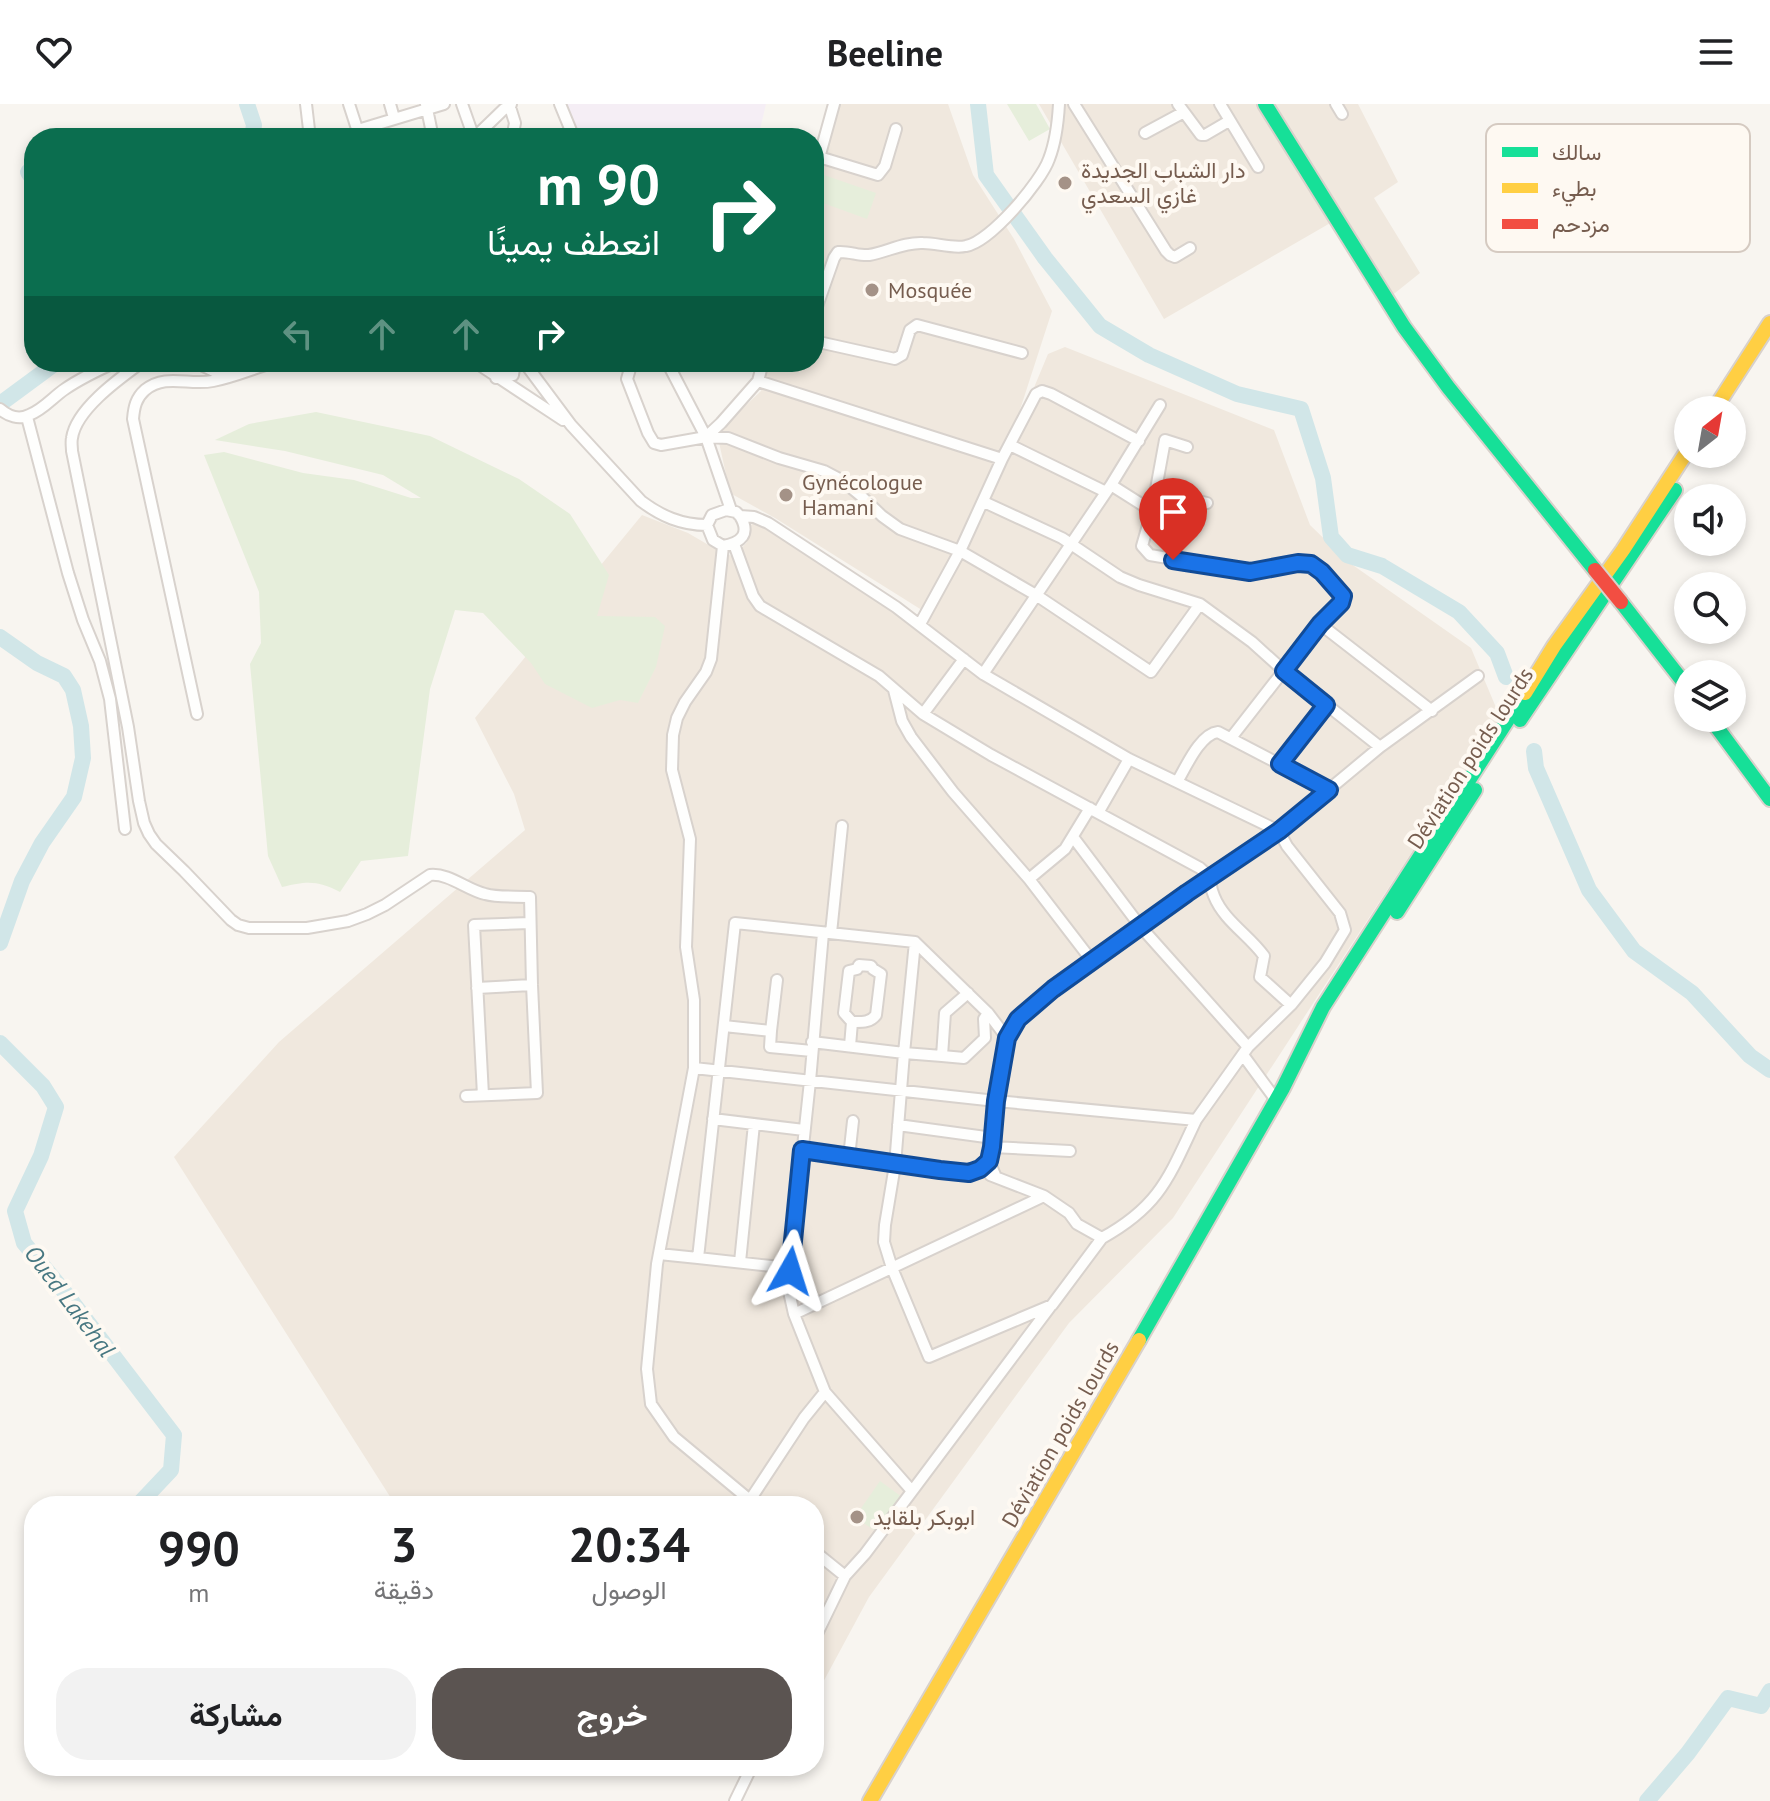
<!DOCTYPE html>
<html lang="ar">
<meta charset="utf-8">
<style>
:root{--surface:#fff;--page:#f2f2f2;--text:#202124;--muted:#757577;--accent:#5b5451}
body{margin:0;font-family:"PT Sans",Vazirmatn,sans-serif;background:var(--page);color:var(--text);direction:rtl;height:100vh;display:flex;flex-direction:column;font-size:30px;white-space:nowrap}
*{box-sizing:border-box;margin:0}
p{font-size:26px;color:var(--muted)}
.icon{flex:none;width:44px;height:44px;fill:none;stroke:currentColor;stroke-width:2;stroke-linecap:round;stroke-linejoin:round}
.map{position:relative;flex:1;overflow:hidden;direction:ltr}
.panel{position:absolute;left:24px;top:1392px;width:800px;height:280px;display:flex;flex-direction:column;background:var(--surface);border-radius:32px;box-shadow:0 4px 12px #0003;direction:rtl}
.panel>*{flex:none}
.top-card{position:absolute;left:24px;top:24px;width:800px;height:244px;border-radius:32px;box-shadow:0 4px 12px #0003;direction:rtl;background:#0b6e4f;color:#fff;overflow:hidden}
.needle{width:52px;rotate:31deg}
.fabs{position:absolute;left:1674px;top:292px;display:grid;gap:16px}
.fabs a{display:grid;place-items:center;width:72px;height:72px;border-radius:50%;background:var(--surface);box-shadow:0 4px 12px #0003;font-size:40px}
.pin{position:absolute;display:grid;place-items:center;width:68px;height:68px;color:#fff;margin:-82px -34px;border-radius:50% 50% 50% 0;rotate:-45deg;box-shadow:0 0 8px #0007}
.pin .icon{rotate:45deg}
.me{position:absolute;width:88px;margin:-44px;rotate:6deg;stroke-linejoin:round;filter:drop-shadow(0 0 6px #0008)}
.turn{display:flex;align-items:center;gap:28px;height:168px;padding:0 32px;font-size:36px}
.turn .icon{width:104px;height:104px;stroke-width:2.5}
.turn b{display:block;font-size:56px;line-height:68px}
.lanes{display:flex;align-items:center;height:76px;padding:0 32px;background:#0003;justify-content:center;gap:40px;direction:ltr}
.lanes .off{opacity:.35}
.eta{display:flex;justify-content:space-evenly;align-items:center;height:136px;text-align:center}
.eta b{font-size:48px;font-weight:700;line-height:56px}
.button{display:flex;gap:16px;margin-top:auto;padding:16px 32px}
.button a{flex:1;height:92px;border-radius:32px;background:var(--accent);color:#fff;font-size:32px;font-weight:700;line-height:92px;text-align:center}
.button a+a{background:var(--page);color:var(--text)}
header{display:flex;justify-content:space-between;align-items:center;height:104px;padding:0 32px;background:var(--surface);font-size:36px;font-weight:700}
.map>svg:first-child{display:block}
.residential{fill:#f0e8de}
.education{fill:#f5eef5}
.green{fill:#e6eedb}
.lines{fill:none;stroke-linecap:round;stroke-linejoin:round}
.river{stroke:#d1e6e8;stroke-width:16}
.street-casing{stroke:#d8d2cd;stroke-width:14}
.fast-casing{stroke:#d8d1cb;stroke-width:18}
.slow-casing{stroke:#d8d1cb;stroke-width:18}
.street{stroke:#fefefd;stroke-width:10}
.fast{stroke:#16e098;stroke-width:14}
.slow{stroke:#ffcf43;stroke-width:14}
.jam-bridge-casing{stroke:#d8d1cb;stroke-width:18;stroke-linecap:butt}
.jam-bridge{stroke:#f24e42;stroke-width:14}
.route-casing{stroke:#114b97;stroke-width:20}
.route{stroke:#1a73e8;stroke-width:14}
.poi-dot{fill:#a49287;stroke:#fef9f2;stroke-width:3}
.labels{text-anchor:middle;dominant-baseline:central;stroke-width:8;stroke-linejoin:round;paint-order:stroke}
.poi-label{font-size:22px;fill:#765d4f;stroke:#fef9f2;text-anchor:start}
.street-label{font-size:22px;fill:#765d4f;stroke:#fef9f2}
.water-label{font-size:24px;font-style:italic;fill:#477781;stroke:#fef9f2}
.key{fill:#fef9f2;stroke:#d5cac1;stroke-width:2}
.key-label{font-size:22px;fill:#765d4f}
</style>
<header><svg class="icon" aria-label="menu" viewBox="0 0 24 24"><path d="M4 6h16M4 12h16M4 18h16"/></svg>Beeline<svg class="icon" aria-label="heart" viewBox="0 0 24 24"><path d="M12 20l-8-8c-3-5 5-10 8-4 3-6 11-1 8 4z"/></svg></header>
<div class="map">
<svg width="1770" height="1697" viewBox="0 0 1770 1697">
<rect width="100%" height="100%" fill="#f8f5f0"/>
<path class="residential" d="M840,0H948L973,71L1014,135L1052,207L1003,358L1048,250L1065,243L1274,326L1310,421L1347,457L1471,544L1500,613L1173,1114L1069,1219L869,1493L814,1595V1402H396L174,1053L279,938L525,726L514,690L475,614L642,411L688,429L712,443L734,453L747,438L749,425L752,420L758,419L840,470L920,525L925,508L775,414L730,389L717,329L761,287L770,258H814V87Z
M1039,0H1358L1398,78L1374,94L1420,169L1390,193L1339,114L1164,215Z"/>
<path class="education" d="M564,0H766L758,34H579Z"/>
<path class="green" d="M1007,0H1036L1050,25L1029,37Z
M824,71L876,89L867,115L815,96Z
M316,308L430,332L519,375L570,410L609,471L597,512L655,513L665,522L656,563L638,599L620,596L592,604L545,580L531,559L483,509L455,506L430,585L408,752L361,757L340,788C318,776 306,777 282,783L268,752L250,560L261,539L259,488L204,351L224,348L303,369L354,376L411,394H421L383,371L285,347L215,336L249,320Z
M880,1377L902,1393L878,1429L855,1413Z"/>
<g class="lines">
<path class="river" d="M247,0L254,21L252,34
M978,0L986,71L1045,154L1100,222L1149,251L1237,290L1301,305L1323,374L1331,433L1347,451L1382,462L1459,508L1497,549L1506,573
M34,64L28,68L34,77
M0,300L57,258
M0,533L37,559L64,572L73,586L81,622L83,654L74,693L42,739L22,777L0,839
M1534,647L1536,664L1589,786L1634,847L1692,889L1750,952L1770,966
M0,939L43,982L56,1003L41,1052L15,1107L24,1139L67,1191L174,1331L171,1366L137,1402
M1647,1697L1688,1649L1728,1594L1761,1602L1770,1587"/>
<g class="street-casing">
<path id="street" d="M306,0L310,34
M349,0L360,34
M390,0L394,14
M426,0L433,34
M462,0L474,34
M560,0L574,34
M1074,0L1166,147L1170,151L1175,153L1190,144
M1178,0L1201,31H1205L1229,17
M1220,0L1258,63
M1336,0L1342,10
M510,3L515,19L512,34
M358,26L444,0
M1145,29L1184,8
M474,34L504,5L510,3L511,0
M819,53L878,71L885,62L896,25
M814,72L834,0
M814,211L834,154L838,148C849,147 859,152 869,151C887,148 904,138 923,139C937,139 953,145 966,142C990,138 1041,78 1049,55C1056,37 1058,18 1059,0
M814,237L895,255L902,251L910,226L917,221L1022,249
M142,258C120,274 76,305 72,334C71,338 72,343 72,347L128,623L139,697L144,719L149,730L156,740L184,767L231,816L238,821L249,824H307L348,817L367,810L385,801L430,771C449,769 467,786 485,790C499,794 516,792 530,793L532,881L537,989L466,992
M195,258L226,273
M475,258L563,316
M524,258L571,321L641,397C661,412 681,421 707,421
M632,258L627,275L648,329L654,339L661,341L706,333L728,334L779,354L824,367L843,377L860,391L882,412L900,425L960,447L1036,491L1151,568L1200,500
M667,258L706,333L721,319L758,277L763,258
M496,274L513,271L515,258
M758,277L1002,355
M0,305C8,312 19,316 29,311C43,306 53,293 65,285C81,274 98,266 116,258
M27,313L68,469L83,516L100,557L110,595L125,725
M706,333L731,406
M1010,341L1106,388
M1187,343L1165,336L1152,407L1142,442L1150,451L1250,468L1298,459L1311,460L1322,468L1343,492L1341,499L1320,520L1231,634
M1111,381L1152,407
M1156,388L1207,399
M984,398L1062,434L1120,473L1139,481L1200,500L1252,538L1284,567L1380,643
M734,440L753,492L760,502L879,572L923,610L991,651L1200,764C1216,778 1207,776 1214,792C1224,817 1249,831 1264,852L1260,873L1291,901
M723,442L711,555L706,568L685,598L677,614L673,631L672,666L690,735L686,843L694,896V964L657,1160L647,1265L651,1300L674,1333L757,1402
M920,520L960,447L1002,355L1036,290L1042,287L1051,290L1139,337
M1320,520L1432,607
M983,570L1111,381L1160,301
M894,586L902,617L911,633L953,688L1029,775L1092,857
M197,610L133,315C134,303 136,294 145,286C166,269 189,282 213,277C234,273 254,264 275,258
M923,610L964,555
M1280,660L1326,601
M1177,678C1186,663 1200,630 1218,628L1329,686
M1098,709L1129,655
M1073,733L1140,822L1248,943
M1029,775L1065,745L1090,704
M823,829L810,977L788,1183L794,1210L1044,1092L1069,1109L1077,1120L1102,1134C1160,1102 1169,1073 1196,1016
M831,829L842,722
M477,884L532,881
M968,889L945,909L942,952L964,954L985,934L984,915L988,909
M724,922L771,927L777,876
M771,927L770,943L812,947
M1007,934L1018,915L1053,885L1210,773L1279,727L1380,643L1478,572
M812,938L904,949L915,838L988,909L1007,934L996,997L992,1043
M850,942L852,918L844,909L849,867L857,865L859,861L871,862L873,865L881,870L876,911C870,919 861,918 852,918
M1243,951L1276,996
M942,952L904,949L895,1061L885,1121L884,1138L892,1164L929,1253L1052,1201L1102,1134
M694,964L996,997L1196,1016L1248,943L1291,901L1325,859L1345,826L1340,809L1287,742L1279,727L1129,655L983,570L896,503L768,419L754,413L740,412L736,408L726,406L712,411L707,421L713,436L723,442C741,439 751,430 740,412
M483,991L474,821L530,819
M713,1015L804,1026
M898,1021L993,1034
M802,1046L910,1063L969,1069L980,1065L989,1057
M849,1053L853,1017
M990,1071L1044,1092
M995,1071L989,1057L992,1043L1070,1047
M659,1150L698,1154
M740,1158L754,1020
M790,1164L698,1154L735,819L915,838
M794,1210L825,1288L912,1387
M750,1396L804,1314L825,1288
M814,1447L845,1472L814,1536
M845,1472L865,1450L1050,1203
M735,1697L752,1662"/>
</g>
<g class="fast-casing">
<path id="fast" d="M1265,0L1404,223L1448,283L1595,466
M1621,498L1688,584
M1710,614L1770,695
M1520,616L1675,386
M1397,808L1475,686
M1139,1236L1283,984L1323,903L1525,589"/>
</g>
<g class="slow-casing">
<path id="slow" d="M1714,306L1770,219
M1525,589L1554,542L1623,446L1688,346
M870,1697L1139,1236"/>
</g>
<use href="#street" class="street"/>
<use href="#fast" class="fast"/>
<use href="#slow" class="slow"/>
<g class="jam-bridge-casing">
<path id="jam-bridge" d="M1595,466L1621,498"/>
</g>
<use href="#jam-bridge" class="jam-bridge"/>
</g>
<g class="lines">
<g class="route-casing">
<path id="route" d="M790,1167L802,1046L940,1066L969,1069L980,1065L989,1057L992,1043L996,997L1007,934L1018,915L1053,885L1187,789L1279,727L1329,686L1280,660L1326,601L1284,567L1320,520L1341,499L1343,492L1322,468L1311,460L1298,459L1250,468L1173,456"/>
</g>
<use href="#route" class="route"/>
</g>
<g class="poi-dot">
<circle cx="1065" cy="79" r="8"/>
<circle cx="872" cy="186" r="8"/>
<circle cx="786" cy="391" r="8"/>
<circle cx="857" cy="1413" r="8"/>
</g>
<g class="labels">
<g class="poi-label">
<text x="1081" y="66">دار الشباب الجديدة<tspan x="1081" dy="25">غازي السعدي</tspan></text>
<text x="888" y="186">Mosquée</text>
<text x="802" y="378">Gynécologue<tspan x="802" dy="25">Hamani</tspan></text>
<text x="873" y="1413">ابوبكر بلقايد</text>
</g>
<g class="street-label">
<text transform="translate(1470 654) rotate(-57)">Déviation poids lourds</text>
<text transform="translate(1060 1330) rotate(-60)">Déviation poids lourds</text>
</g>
<g class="water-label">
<text transform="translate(70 1197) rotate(53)">Oued Lakehal</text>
</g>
</g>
<rect x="1486" y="20" width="264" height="128" rx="12" class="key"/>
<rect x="1502" y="43" width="36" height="10" fill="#16e098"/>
<rect x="1502" y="79" width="36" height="10" fill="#ffcf43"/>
<rect x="1502" y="115" width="36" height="10" fill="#f24e42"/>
<g class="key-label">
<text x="1552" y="56">سالك</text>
<text x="1552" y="92">بطيء</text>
<text x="1552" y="128">مزدحم</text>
</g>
</svg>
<div class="fabs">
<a><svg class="needle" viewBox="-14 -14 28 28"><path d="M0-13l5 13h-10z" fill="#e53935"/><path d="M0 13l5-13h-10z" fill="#757577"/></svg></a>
<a><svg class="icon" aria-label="sound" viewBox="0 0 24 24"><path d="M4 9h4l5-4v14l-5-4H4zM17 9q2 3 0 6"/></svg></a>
<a><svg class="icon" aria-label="search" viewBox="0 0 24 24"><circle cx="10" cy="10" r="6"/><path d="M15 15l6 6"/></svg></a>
<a><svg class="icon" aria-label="layers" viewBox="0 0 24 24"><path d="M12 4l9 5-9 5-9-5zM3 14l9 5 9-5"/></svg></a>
</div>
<div class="pin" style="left:1173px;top:456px;background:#d93025"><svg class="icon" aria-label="arrive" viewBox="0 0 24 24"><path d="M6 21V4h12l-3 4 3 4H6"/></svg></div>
<svg class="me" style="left:790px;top:1167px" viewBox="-20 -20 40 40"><path d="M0-17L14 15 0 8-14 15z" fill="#1a73e8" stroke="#fff" stroke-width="4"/></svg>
<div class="top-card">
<div class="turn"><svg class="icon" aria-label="right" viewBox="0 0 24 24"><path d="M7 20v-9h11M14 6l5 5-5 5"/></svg><div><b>90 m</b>انعطف يمينًا</div></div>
<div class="lanes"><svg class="icon off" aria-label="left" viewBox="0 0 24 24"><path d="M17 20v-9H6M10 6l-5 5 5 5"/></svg><svg class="icon off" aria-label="ahead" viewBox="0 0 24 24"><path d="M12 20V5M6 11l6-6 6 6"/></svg><svg class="icon off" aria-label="ahead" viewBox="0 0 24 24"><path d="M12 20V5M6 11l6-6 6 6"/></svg><svg class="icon" aria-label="right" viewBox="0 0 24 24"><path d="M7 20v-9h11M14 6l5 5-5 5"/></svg></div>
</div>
<section class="panel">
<div class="eta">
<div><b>20:34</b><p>الوصول</p></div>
<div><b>3</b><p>دقيقة</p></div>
<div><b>990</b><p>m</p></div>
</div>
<div class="button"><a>خروج</a><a>مشاركة</a></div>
</section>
</div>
